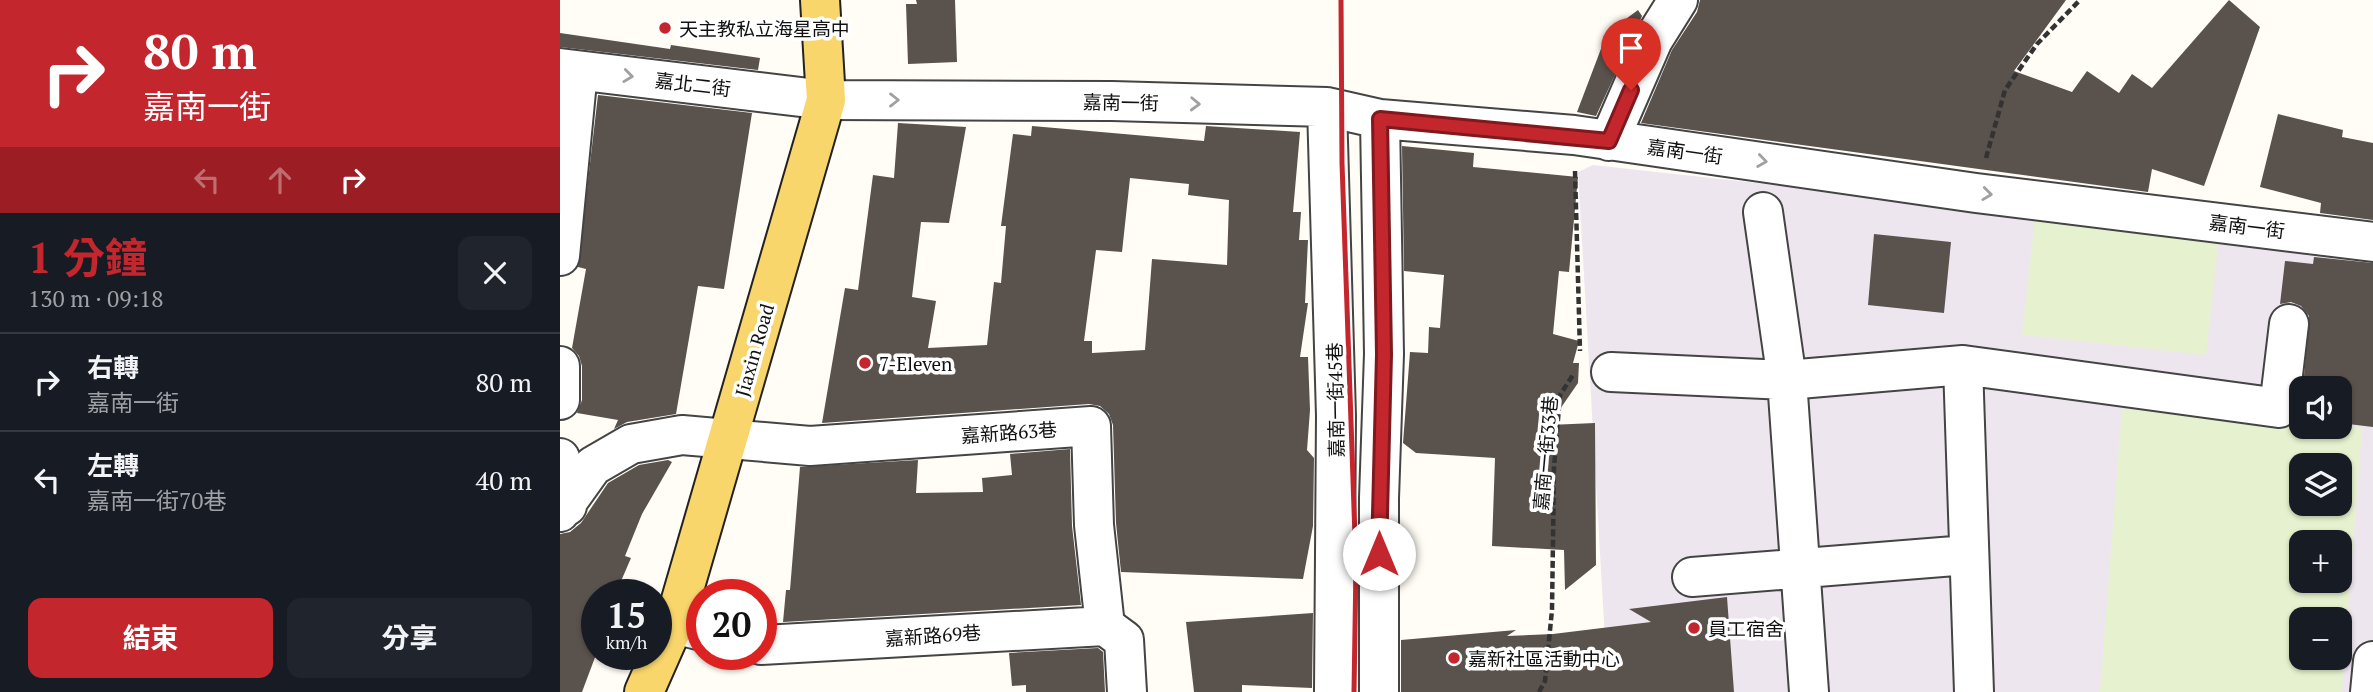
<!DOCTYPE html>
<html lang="zh-TW">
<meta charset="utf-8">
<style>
:root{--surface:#171b24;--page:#20242c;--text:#f1f3f6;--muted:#9ea1a6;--line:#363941;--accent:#c4262e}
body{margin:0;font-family:"PT Serif","Noto Sans TC",serif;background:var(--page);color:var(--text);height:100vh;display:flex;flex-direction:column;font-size:26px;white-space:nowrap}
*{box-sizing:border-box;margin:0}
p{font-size:23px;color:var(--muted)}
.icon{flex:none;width:38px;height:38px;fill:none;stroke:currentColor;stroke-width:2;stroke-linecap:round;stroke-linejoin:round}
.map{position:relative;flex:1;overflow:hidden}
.details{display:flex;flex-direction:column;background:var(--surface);width:560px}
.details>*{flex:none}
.guide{background:#c4262e;color:#fff;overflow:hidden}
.tools{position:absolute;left:1729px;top:376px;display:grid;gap:14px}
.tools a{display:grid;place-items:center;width:63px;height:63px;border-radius:14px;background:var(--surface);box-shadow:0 2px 5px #0004;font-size:35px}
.speed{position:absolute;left:21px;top:579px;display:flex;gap:14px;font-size:35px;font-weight:700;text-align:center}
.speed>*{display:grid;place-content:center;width:91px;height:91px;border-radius:50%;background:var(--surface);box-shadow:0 2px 5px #0004;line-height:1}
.speed small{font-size:18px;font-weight:400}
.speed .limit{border:10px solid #d22;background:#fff;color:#111}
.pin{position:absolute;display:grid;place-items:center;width:60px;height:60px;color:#fff;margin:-72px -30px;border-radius:50% 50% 50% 0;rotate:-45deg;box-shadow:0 0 7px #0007}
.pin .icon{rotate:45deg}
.me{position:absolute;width:77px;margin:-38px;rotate:0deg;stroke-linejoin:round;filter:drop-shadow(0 0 5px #0008)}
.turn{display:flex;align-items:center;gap:24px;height:147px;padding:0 28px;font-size:32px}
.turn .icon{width:91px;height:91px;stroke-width:2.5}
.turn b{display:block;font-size:49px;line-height:60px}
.lanes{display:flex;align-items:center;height:66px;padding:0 28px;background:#0003;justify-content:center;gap:35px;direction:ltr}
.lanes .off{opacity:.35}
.round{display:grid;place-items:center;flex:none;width:74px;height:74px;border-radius:14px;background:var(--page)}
.head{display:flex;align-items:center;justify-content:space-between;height:119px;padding:0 28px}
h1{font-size:42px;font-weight:700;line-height:52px;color:var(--accent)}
.button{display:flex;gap:14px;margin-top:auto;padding:14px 28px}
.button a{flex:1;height:80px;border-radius:14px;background:var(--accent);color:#fff;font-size:28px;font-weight:700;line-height:80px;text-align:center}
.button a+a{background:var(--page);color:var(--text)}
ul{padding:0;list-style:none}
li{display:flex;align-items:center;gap:21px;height:98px;padding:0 28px;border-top:2px solid var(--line)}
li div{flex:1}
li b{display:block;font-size:26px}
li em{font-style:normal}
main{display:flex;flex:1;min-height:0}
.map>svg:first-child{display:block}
.industrial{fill:#eee6ef;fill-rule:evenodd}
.pitch{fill:#e6f2cf;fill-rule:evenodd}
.building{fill:#5a524d;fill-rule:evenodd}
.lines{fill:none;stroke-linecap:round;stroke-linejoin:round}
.minor-casing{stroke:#444;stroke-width:42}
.major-casing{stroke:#222;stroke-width:42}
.path{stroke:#333;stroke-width:4.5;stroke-dasharray:7 3.5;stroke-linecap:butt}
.minor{stroke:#fff;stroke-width:38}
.major{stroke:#f9d66b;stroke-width:38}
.rail{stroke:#c4262e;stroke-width:5}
.oneway{stroke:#a0a0a0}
.route-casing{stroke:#7f191e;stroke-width:18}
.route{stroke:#c4262e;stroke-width:12}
.poi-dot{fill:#c4262e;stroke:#fff;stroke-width:2.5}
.labels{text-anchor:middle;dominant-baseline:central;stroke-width:7;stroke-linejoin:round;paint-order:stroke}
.poi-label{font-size:19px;fill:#111;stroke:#fff;text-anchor:start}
.street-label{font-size:19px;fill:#111;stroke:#fff}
</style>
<main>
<section class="details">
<div class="guide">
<div class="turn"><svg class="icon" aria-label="right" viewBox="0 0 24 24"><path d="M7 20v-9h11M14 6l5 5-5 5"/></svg><div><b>80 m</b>嘉南一街</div></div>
<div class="lanes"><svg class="icon off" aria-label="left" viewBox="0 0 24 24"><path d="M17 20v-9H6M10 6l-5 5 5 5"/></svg><svg class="icon off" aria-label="ahead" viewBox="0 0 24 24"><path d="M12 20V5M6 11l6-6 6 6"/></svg><svg class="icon" aria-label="right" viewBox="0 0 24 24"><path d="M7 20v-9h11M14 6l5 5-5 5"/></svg></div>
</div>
<div class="head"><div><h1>1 分鐘</h1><p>130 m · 09:18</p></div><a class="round"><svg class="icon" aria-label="close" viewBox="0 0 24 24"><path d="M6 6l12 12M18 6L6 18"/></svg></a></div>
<ul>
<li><svg class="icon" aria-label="right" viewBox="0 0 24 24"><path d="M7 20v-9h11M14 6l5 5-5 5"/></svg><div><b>右轉</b><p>嘉南一街</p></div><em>80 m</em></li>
<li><svg class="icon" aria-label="left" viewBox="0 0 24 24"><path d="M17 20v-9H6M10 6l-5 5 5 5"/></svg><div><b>左轉</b><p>嘉南一街70巷</p></div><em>40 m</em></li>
</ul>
<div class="button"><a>結束</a><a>分享</a></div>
</section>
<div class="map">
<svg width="1813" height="692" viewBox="0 0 1813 692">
<rect width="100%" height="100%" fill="#fffdf5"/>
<path class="industrial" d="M1033,165L1813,250V692H1048L1018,172ZM1741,388H1780V427H1741ZM1741,466H1780V504H1741ZM1741,542H1780V581H1741ZM1741,620H1780V658H1741Z"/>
<path class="pitch" d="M1475,218L1659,238L1646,355L1462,335Z
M1562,409L1741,422V427H1802L1782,692H1540ZM1741,466H1780V504H1741ZM1741,542H1780V581H1741ZM1741,620H1780V658H1741Z"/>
<path class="building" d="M356,0H395L397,62L348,64L346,4H357Z
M1140,0H1506L1454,71L1512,92L1527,71L1559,93L1572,74L1592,88L1669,0L1700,27L1644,186L1592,169L1588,192L1081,123L1112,50L1137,12Z
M1078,10L1082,16L1036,116L1017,112L1047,33Z
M0,33L110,49L111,45L200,58L198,70L0,47Z
M38,95L192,113L164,289L138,286L116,414L67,422L54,429L58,420L17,413L22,400V366L19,356L12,348L26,269L18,267Z
M1718,114L1783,130L1782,137L1813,143V220L1760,213L1761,203L1700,187Z
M338,123L406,127L389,223L361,222L352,297L376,301L368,348L427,345L434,282L441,283L446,226H441L453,134L471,136L472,126L644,141L646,126L740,132L733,212H741L739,240H748L745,303H748L740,357H748L750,410L747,450L754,458L753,526L743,579L561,572L556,523L553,425L549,414L540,406L529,404L262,423L285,288L298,290L313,175L334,178ZM570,178L629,184L628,195L669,200L667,265L592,259L585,350L532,353V341H524L536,250L562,252Z
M842,146L914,153L913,167L1018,177L1009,272L999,271L993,334L1019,341L1013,363H1019L1018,383L989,425L1035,423L1036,565L1005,590L1004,550L932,546L935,458L856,453L843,443L850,352L868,353L869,327L880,328L884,275L844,271Z
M1314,234L1391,242L1384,313L1308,305Z
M1754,257L1813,263V427L1780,423V388H1743L1749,316L1741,306L1731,302L1720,304L1725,261L1753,264Z
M510,449L512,526L521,605L223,622L226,590H230L240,467L358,460L356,493L423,492L422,478L452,475L450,454Z
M108,460L112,462L82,514L65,556L71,558L55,595H37V652L22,692H0V534L10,532L21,523L48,483L79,465Z
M1167,597L1174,692H841V640L956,630L947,636L993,634L1091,622L1069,609Z
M753,613L752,688L682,685V692H634L626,622Z
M538,648L543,652L545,692H466V685L452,686L449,653Z"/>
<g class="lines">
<g class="minor-casing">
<path id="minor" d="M0,68L266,100L552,101L767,107L820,119L1014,135L1416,193L1813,242
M767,107L776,416L774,692
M1049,141L1093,40L1118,0
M1203,212L1227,380L1249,692
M0,256L18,71
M1403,365L1414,692
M0,366V400
M1051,372L1227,380L1403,365L1719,408L1729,324
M0,458L7,506
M0,512L33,466L71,444L122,435L250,446L531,426L534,525L545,626
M1132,577L1407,555
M114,624L142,631
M545,626L564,640L567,692
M201,645L545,626
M819,692V498L824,354L820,119
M1810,692L1813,661"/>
</g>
<g class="major-casing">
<path id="major" d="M84,692L114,624L266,100L260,0"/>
</g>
<path class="path" d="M1426,158L1445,90L1477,44L1520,0
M1015,171L1020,351
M979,692L985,681L992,610L994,468L1000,395L1013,375"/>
<use href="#minor" class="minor"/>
<use href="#major" class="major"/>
<path class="rail" d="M781,0L782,163L796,566L794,692"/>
</g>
<defs><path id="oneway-chevron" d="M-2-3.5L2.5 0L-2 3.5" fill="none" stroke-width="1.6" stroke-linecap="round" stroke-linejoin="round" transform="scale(1.75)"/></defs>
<g class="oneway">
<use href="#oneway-chevron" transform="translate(68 76) rotate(7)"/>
<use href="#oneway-chevron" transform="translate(334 100)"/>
<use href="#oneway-chevron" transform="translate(635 104) rotate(2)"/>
<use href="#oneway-chevron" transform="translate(1202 161) rotate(8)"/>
<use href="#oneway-chevron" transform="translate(1427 194) rotate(7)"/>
</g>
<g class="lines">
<g class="route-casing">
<path id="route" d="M819,554L824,354L820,119L1049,141L1071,90"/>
</g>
<use href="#route" class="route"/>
</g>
<g class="poi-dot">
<circle cx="105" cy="28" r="7"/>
<circle cx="305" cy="363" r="7"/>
<circle cx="1134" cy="628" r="7"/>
<circle cx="894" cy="658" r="7"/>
</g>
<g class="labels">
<g class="poi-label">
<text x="119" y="28">天主教私立海星高中</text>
<text x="319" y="363">7-Eleven</text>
<text x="1148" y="628">員工宿舍</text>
<text x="908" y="658">嘉新社區活動中心</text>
</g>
<g class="street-label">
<text transform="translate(133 84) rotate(7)">嘉北二街</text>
<text transform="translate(561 102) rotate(1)">嘉南一街</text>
<text transform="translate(1125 151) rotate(8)">嘉南一街</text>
<text transform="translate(1687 226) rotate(7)">嘉南一街</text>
<text transform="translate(194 350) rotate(-74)">Jiaxin Road</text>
<text transform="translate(775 400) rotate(-91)">嘉南一街45巷</text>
<text transform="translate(449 432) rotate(-4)">嘉新路63巷</text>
<text transform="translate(985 453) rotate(-85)">嘉南一街33巷</text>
<text transform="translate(373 635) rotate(-4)">嘉新路69巷</text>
</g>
</g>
</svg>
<div class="tools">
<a><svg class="icon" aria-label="sound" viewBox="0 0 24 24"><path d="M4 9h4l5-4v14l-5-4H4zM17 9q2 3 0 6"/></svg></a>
<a><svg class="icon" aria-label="layers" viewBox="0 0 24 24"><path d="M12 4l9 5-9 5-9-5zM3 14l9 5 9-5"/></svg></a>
<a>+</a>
<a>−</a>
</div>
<div class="speed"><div>15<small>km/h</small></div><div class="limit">20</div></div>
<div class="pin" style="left:1071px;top:90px;background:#d93025"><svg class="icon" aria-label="arrive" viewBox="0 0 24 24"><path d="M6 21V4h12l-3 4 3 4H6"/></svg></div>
<svg class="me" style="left:819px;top:554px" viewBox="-20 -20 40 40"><circle r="19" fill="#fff"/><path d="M0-13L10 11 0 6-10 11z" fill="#c4262e"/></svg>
</div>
</main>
